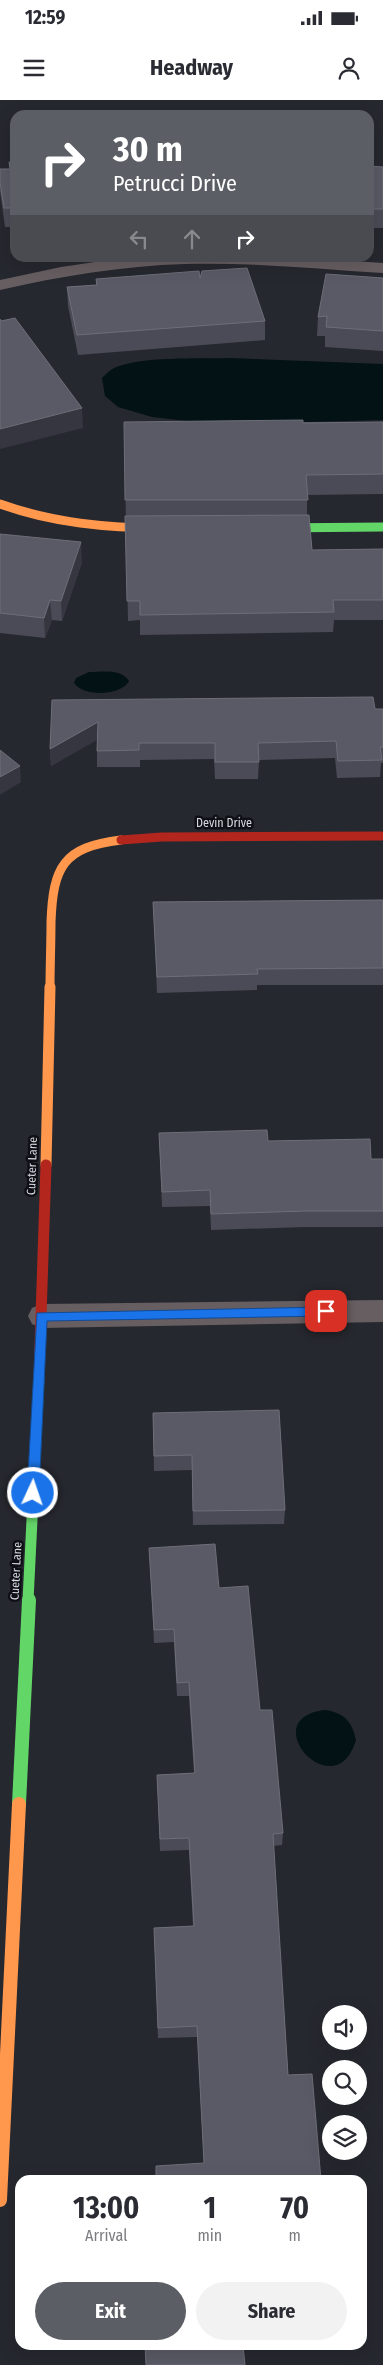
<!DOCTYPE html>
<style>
:root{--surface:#fff;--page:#f2f2f3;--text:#2b2b33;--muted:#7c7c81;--accent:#5c5e65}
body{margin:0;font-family:"Fira Sans Condensed",sans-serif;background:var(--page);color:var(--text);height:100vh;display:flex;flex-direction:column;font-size:19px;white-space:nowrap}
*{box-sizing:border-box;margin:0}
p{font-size:16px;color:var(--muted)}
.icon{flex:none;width:28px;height:28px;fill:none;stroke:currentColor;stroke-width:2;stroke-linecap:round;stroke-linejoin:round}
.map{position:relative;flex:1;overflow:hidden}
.drawer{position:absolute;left:15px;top:2075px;width:352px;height:175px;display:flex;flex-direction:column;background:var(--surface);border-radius:15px;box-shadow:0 5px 20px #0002}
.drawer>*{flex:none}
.banner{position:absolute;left:10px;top:10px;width:364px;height:152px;border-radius:15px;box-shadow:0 5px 20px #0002;background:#5c5e65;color:#fff;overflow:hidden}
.tools{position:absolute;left:322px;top:1905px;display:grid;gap:10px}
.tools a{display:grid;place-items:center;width:45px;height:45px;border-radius:50%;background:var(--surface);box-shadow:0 5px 20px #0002;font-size:25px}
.pin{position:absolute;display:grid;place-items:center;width:42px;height:42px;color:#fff;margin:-21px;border-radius:10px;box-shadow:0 2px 8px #0006}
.me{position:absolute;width:55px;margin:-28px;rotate:3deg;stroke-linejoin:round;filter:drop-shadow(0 0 4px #0008)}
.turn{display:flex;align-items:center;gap:18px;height:105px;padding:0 20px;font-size:22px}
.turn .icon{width:65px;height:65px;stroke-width:2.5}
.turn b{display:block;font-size:35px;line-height:42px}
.lanes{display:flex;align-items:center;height:48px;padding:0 20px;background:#0003;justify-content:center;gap:25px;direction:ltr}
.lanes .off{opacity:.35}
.eta{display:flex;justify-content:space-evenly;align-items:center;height:85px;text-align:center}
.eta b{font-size:30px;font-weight:700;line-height:35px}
.action{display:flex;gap:10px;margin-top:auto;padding:10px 20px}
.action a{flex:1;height:58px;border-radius:30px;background:var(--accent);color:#fff;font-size:20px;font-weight:700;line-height:58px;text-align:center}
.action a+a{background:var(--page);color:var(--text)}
.status{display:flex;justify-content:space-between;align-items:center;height:35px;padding:0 25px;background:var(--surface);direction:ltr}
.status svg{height:14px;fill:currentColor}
header{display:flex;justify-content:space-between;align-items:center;height:65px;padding:0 20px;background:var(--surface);font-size:22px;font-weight:700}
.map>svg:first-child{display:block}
.water{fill:#031214}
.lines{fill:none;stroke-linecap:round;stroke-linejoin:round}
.street{fill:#675e61;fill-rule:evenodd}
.fast-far2{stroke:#63d668;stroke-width:9}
.fast-far1{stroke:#63d668;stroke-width:11}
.fast{stroke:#63d668;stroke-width:14}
.slow-far2{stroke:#ff974d;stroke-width:9}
.slow-far1{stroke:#ff974d;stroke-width:11}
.slow{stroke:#ff974d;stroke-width:14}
.jam-far1{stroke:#b3261e;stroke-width:9}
.jam{stroke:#b3261e;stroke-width:11}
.wall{fill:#4a4b56}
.shaded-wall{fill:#353640}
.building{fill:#595a65;stroke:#6d6e78}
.route{fill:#1a73e8;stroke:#114b97}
.labels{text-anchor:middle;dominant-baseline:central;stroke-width:5;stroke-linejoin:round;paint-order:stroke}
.street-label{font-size:12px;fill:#d7dae2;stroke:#0e1015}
</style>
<div class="status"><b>12:59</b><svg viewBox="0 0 49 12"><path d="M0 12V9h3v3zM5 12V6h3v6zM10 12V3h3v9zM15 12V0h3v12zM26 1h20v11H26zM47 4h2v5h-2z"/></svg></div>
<header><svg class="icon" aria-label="menu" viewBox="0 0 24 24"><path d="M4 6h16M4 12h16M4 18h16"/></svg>Headway<svg class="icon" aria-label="person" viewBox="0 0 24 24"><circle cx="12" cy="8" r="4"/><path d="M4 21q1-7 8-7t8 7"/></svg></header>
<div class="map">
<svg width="383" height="2265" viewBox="0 0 383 2265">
<rect width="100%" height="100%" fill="#26282f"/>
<path class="water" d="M229,258L383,264V320L270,323L196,322L152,317L118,307L105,296L102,278C105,275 110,270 114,268C140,256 199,259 229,258Z
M89,572C102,572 121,568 129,581C121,596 83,597 74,583L76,578Z
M325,1610C344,1613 352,1621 356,1640C335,1710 253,1618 325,1610Z"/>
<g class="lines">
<path class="street" d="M122,158H310L383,163V173C317,169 251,162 185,164C122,166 61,176 0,190V180L61,167Z
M383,1200V1222L42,1228L32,1224L28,1216L32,1208L42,1204Z"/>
<path class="fast-far2" d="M273,428L383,427"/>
<path class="fast-far1" d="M28,1501L39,1277"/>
<path class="fast" d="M19,1704L29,1500"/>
<path class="slow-far2" d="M0,404C53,423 107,428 163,428
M50,888C50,866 51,844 51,822C53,767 63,747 121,740"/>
<path class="slow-far1" d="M46,1065L50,887"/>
<path class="slow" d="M0,2100L19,1704"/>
<path class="jam-far1" d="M121,740L162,737L383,736"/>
<path class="jam" d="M39,1277L46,1065"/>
</g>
<path class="wall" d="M9,62H15V127H5L0,91V69H10Z
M369,66L383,67V128H369Z
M200,178L265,221V240L78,255L68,206L67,187L96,185V179Z
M383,178V251L325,247V236H317L318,217Z
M124,322H383V394L307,395V415L312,450L383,449V520H334L333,532L140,535V520L128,521Z
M0,434L82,462L62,521L52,520L45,538L0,533Z
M52,600L383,609V663H381L380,677L337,678L335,658L259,660L258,679H215L214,659L140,660V667H97V639L51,666L50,649Z
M383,800V885H257V890L157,893L153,802Z
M159,1033L268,1041L371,1059H383V1127H305L211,1130L210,1106L162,1107Z
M153,1313L285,1410L284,1424L193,1425L192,1370L154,1371Z
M150,1462L219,1488L260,1610L283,1733L282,1745L273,1746L288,1975L204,2063L197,1937L158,1938L154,1828L193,1826L189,1750L160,1751L157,1675L194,1673L189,1596H177L174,1542L154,1543Z"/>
<path class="shaded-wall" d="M82,308L83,328L0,349V329Z
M81,442L82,462L62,521L61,501Z
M50,500L52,520L45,538L44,518Z
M98,622L99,639L51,666L50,649Z
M20,666L21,682L0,695V677Z"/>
<path class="building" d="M9,62H15V108H4L0,82V69H10Z
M369,66L383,67V109H369Z
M247,168L265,221L77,235L67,187L97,185L96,179L199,171L200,178L202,171Z
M326,174L383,178V231L326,227L327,216L318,217Z
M15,218L82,308L0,329V219L1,221Z
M303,320V323L383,322V374L306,375L308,400H125L124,322Z
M309,415L312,450L383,449V500H333L334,512L140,515V501H127L125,416Z
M0,434L81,442L61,501L50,500L44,518L0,513Z
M373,597L375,609H383V647H380L382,660L338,661L336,641L258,643L259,662H215V643H139V650L97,651L98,622L50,649L52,600Z
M0,650L20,666L0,677Z
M383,800V868L257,869L258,874L157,877L153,802Z
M267,1030L268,1041L370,1039L371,1059H383V1111H306L211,1114L210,1090L162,1092L159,1033Z
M279,1310L285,1410L193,1411L192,1355L154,1356L153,1313Z
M215,1444L219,1488L248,1486L260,1610H272L283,1733L273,1734L288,1975L312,1974L321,2080H156V2066L204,2063L197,1926L158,1928L154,1828L194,1826L189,1738L160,1739L157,1675L195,1673L189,1582L177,1583L174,1529L154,1530L149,1448Z
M145,2245H243L245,2265H146Z"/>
<path class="route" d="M326,1207L332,1211L326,1216L47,1221L39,1393L38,1396H29L27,1393L37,1213Z"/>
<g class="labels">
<g class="street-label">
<text x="224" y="723">Devin Drive</text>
<text transform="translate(32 1066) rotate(-88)">Cueter Lane</text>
<text transform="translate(16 1471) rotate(-87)">Cueter Lane</text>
</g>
</g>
</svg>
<div class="tools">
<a><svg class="icon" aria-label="sound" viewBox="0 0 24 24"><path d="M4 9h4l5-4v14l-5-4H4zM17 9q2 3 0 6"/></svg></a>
<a><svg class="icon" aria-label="search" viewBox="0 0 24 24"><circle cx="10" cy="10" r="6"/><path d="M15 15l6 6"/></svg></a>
<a><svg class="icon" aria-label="layers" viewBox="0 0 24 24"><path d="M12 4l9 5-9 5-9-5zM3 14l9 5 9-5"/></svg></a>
</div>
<div class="pin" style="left:326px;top:1211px;background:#d93025"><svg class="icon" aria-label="arrive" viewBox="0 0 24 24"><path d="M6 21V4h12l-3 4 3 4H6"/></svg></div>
<svg class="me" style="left:33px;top:1393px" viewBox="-20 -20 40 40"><circle r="17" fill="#1a73e8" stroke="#fff" stroke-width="3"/><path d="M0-11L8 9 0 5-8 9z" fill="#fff"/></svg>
<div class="banner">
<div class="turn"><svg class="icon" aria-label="right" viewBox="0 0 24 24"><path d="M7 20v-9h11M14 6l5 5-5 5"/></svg><div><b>30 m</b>Petrucci Drive</div></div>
<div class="lanes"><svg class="icon off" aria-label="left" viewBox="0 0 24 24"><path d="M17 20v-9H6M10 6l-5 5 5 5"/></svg><svg class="icon off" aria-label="ahead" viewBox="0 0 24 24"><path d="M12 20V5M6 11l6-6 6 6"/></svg><svg class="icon" aria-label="right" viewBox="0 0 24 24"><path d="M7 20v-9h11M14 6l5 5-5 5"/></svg></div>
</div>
<section class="drawer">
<div class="eta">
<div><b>13:00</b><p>Arrival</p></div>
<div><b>1</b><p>min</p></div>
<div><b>70</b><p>m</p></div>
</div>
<div class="action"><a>Exit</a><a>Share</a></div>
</section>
</div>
